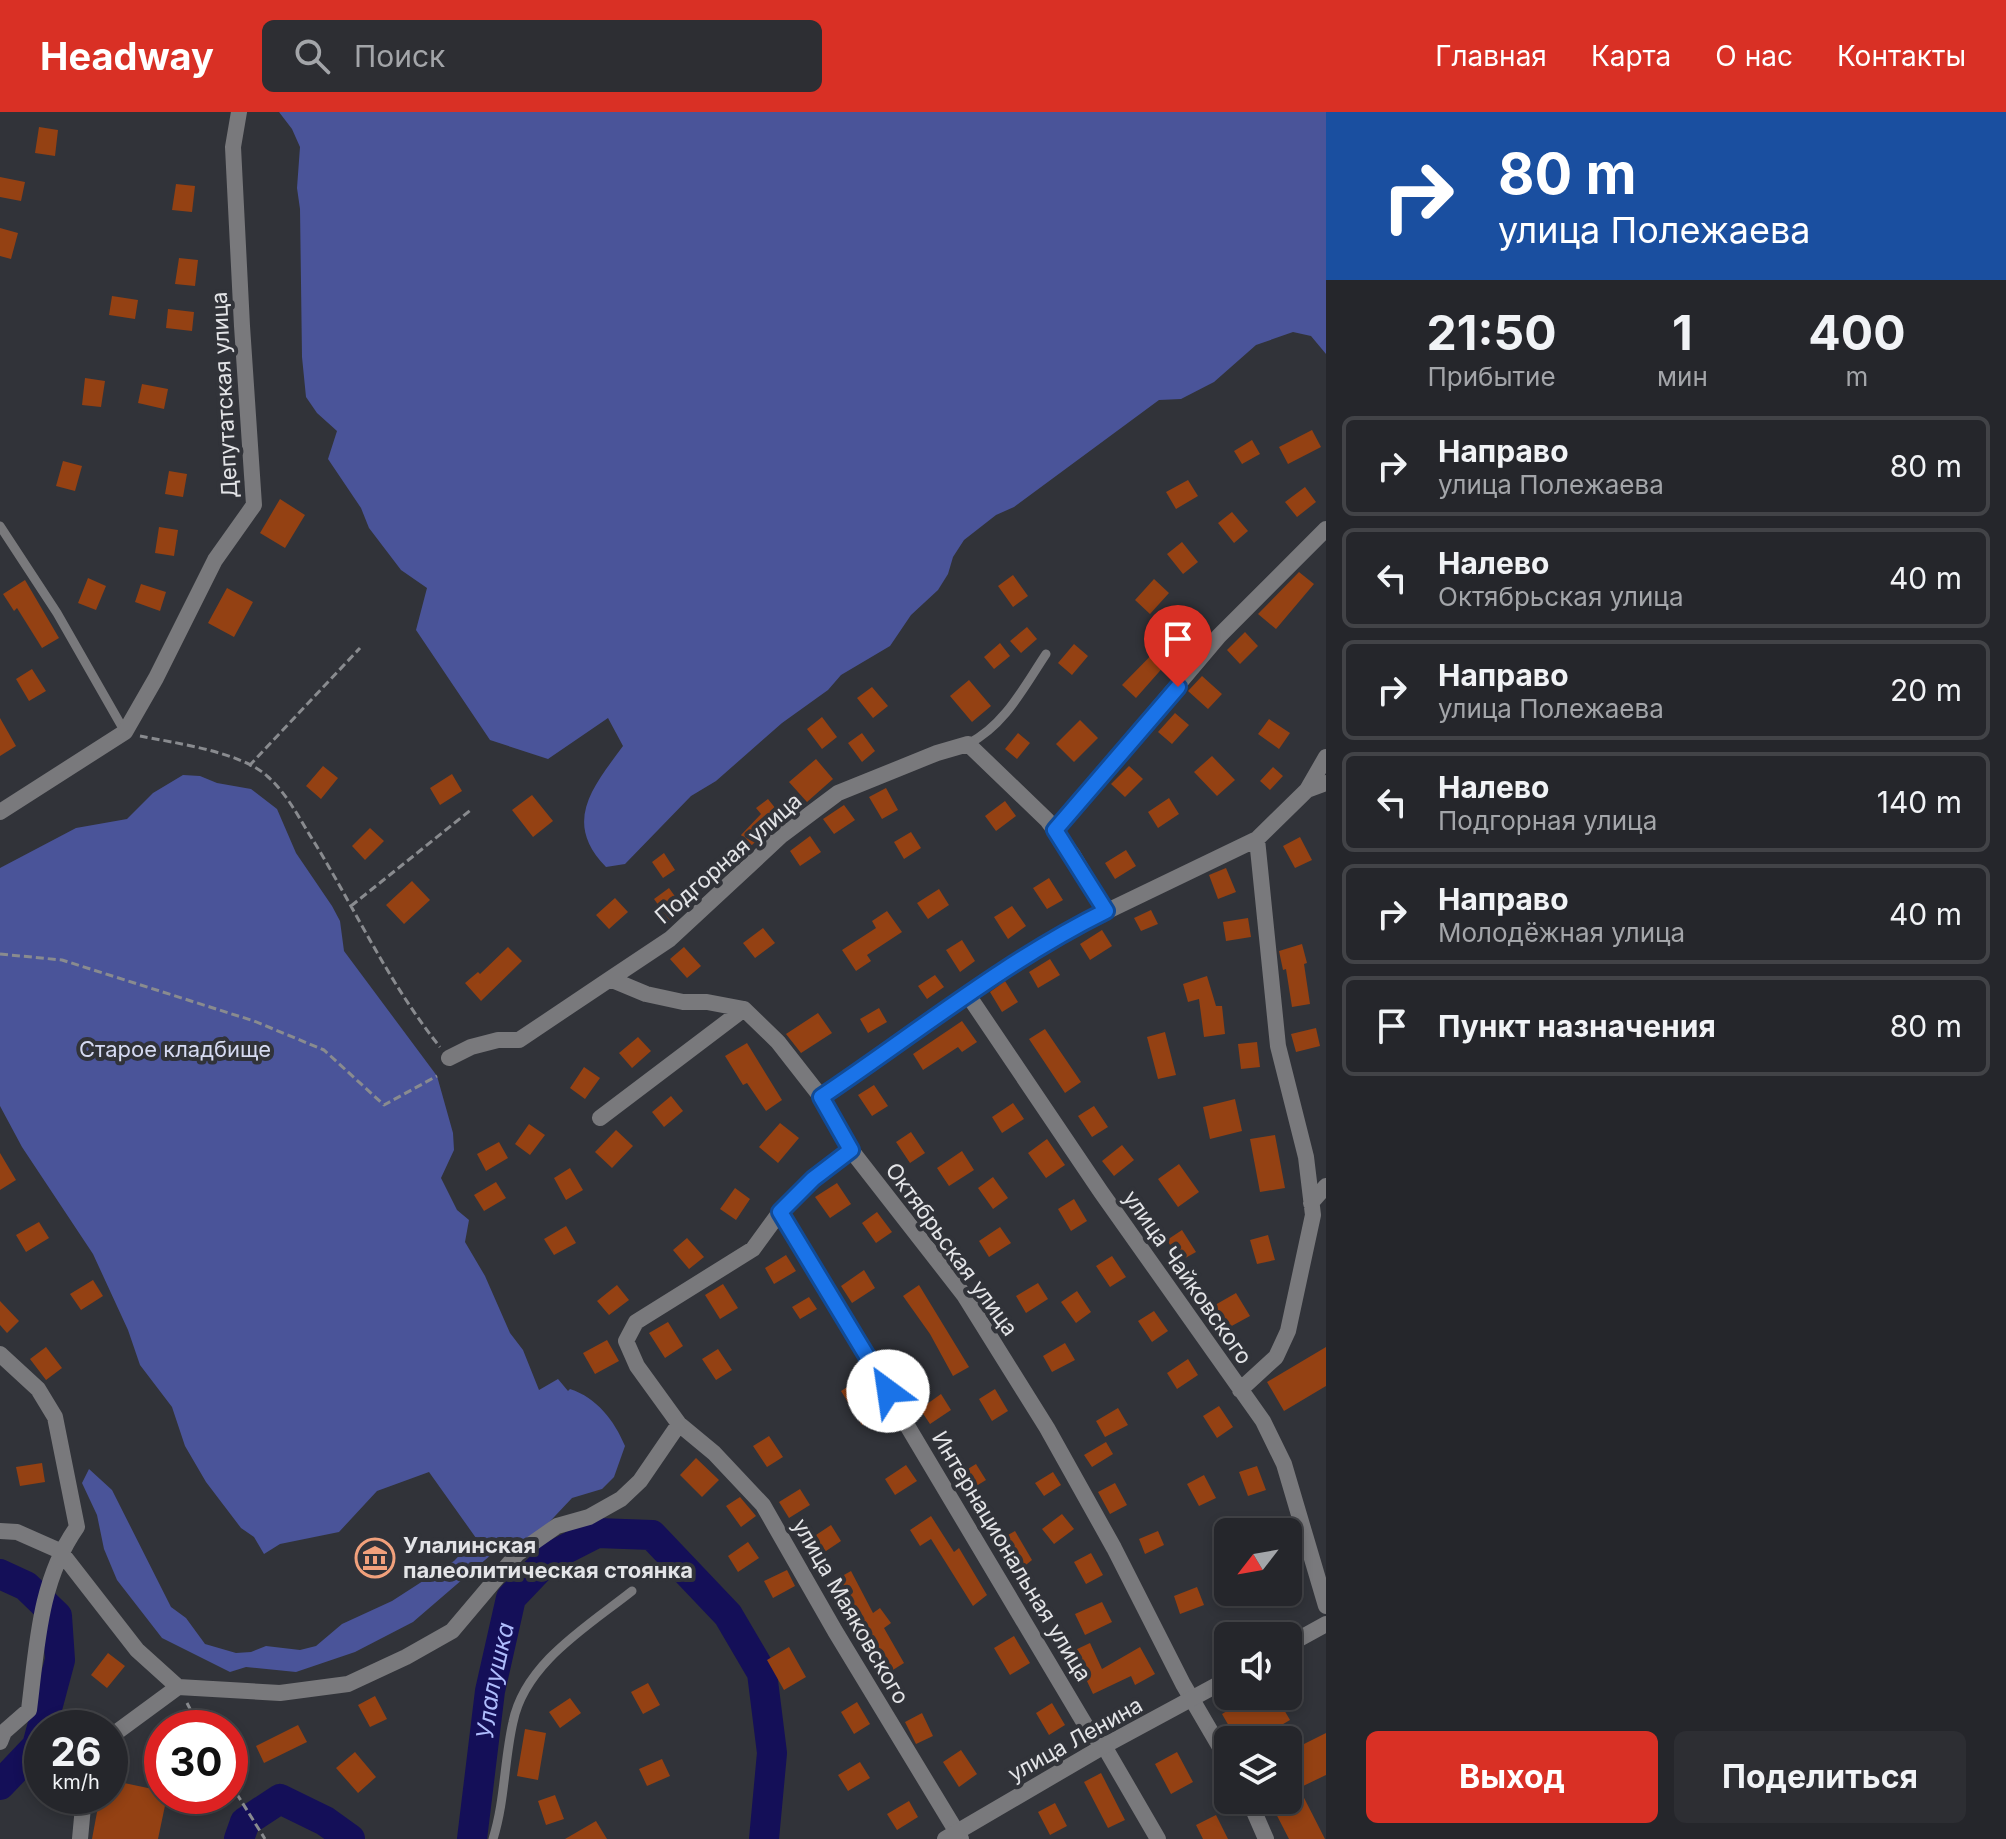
<!DOCTYPE html>
<html lang="ru">
<meta charset="utf-8">
<style>
:root{--surface:#25262b;--page:#2d2e33;--text:#f1f3f6;--muted:#a3a5a9;--line:#424347;--accent:#d93025}
body{margin:0;font-family:Inter,sans-serif;background:var(--page);color:var(--text);height:100vh;display:flex;flex-direction:column;font-size:30px;white-space:nowrap}
*{box-sizing:border-box;margin:0}
p{font-size:26px;color:var(--muted)}
.icon{flex:none;width:44px;height:44px;fill:none;stroke:currentColor;stroke-width:2;stroke-linecap:round;stroke-linejoin:round}
.map{position:relative;flex:1;overflow:hidden}
.side{display:flex;flex-direction:column;background:var(--surface);width:680px}
.side>*{flex:none}
.banner{background:#1a4fa0;color:#fff;overflow:hidden}
.needle{width:52px;rotate:239deg}
.controls{position:absolute;left:1214px;top:1406px;display:grid;gap:16px}
.controls a{display:grid;place-items:center;width:88px;height:88px;border-radius:12px;background:var(--surface);box-shadow:0 4px 12px #0003,0 0 0 2px var(--line);font-size:40px}
.speed{position:absolute;left:24px;top:1598px;display:flex;gap:16px;font-size:40px;font-weight:700;text-align:center}
.speed>*{display:grid;place-content:center;width:104px;height:104px;border-radius:50%;background:var(--surface);box-shadow:0 4px 12px #0003,0 0 0 2px var(--line);line-height:1}
.speed small{font-size:20px;font-weight:400}
.speed .limit{border:12px solid #d22;background:#fff;color:#111}
.pin{position:absolute;display:grid;place-items:center;width:68px;height:68px;color:#fff;margin:-82px -34px;border-radius:50% 50% 50% 0;rotate:-45deg;box-shadow:0 0 8px #0007}
.pin .icon{rotate:45deg}
.me{position:absolute;width:88px;margin:-44px;rotate:329deg;stroke-linejoin:round;filter:drop-shadow(0 0 6px #0008)}
.turn{display:flex;align-items:center;gap:28px;height:168px;padding:0 40px;font-size:36px}
.turn .icon{width:104px;height:104px;stroke-width:2.5}
.turn b{display:block;font-size:56px;line-height:68px}
.eta{display:flex;justify-content:space-evenly;align-items:center;height:136px;text-align:center}
.eta b{font-size:48px;font-weight:700;line-height:56px}
.cta{display:flex;gap:16px;margin-top:auto;padding:16px 40px}
.cta a{flex:1;height:92px;border-radius:12px;background:var(--accent);color:#fff;font-size:32px;font-weight:700;line-height:92px;text-align:center}
.cta a+a{background:var(--page);color:var(--text)}
ul{padding:0;list-style:none}
li{display:flex;align-items:center;gap:24px;height:100px;margin:0 16px 12px;padding:0 24px;border:4px solid var(--line);border-radius:12px}
li div{flex:1}
li b{display:block;font-size:30px}
li em{font-style:normal}
header{display:flex;align-items:center;gap:48px;box-sizing:border-box;height:112px;padding:0 40px;background:var(--accent);color:#fff}
header strong{font-size:38px}
nav{display:flex;gap:44px;margin-inline-start:auto;font-size:28px}
.search{width:560px;height:72px;background:var(--page);display:flex;align-items:center;gap:20px;box-sizing:border-box;padding:0 28px;border-radius:12px;color:var(--muted);font-size:30px}
main{display:flex;flex:1;min-height:0}
.map>svg:first-child{display:block}
.green{fill:#4a5499}
.lines{fill:none;stroke-linecap:round;stroke-linejoin:round}
.river{stroke:#140f58;stroke-width:30}
.building{fill:#944113}
.path{stroke:#898b8f;stroke-width:3;stroke-dasharray:8 4;stroke-linecap:butt}
.service{stroke:#79797c;stroke-width:9}
.minor{stroke:#79797c;stroke-width:16}
.tertiary{stroke:#79797c;stroke-width:16}
.route-casing{stroke:#114b97;stroke-width:20}
.route{stroke:#1a73e8;stroke-width:14}
.labels{text-anchor:middle;dominant-baseline:central;stroke-width:8;stroke-linejoin:round;paint-order:stroke}
.street-label{font-size:22px;fill:#e3e4e7;stroke:#313339}
.park-label{font-size:22px;fill:#d5daf1;stroke:#313339}
.poi-label{font-size:22px;font-weight:bold;fill:#e3e4e7;stroke:#313339;text-anchor:start}
.water-label{font-size:24px;font-style:italic;fill:#aebcfc;stroke:#313339}
</style>
<header>
<strong>Headway</strong>
<div class="search"><svg class="icon" aria-label="search" viewBox="0 0 24 24"><circle cx="10" cy="10" r="6"/><path d="M15 15l6 6"/></svg>Поиск</div>
<nav><a>Главная</a><a>Карта</a><a>О нас</a><a>Контакты</a></nav>
</header>
<main>
<div class="map">
<svg width="1326" height="1727" viewBox="0 0 1326 1727">
<rect width="100%" height="100%" fill="#313339"/>
<path class="green" d="M279,0H1326V242L1311,224L1293,220L1256,233L1214,270L1181,287L1159,288L1014,395L996,403L964,428L953,445L948,462L938,478L911,503L890,534L841,563L828,578L782,611L716,669L691,684L625,752L606,755C562,710 593,675 623,634L608,606L548,647L490,628L416,518L427,476L401,458L369,416L361,396L328,347L337,319L317,301L306,285L302,245L300,97L297,76L300,35L292,17Z
M183,663L200,664L217,671L251,677L277,697L296,741L332,794L340,809L344,839L437,964L453,1021L454,1038L441,1066L457,1098L469,1108L465,1130L485,1164L510,1221L523,1238L539,1278L558,1267L568,1279L570,1277C597,1286 614,1308 625,1334L614,1365L602,1377L572,1386L539,1421L524,1432L492,1442L413,1510L355,1540L296,1560L246,1555L230,1560L162,1526L117,1468L104,1437L97,1403L82,1371L89,1357L112,1378L171,1495L186,1506L205,1532L236,1541L251,1540L266,1534L300,1538L316,1534L342,1512L392,1489L454,1449L476,1426L429,1360L377,1379L339,1420L280,1432L264,1442L254,1425L241,1416L206,1370L185,1334L172,1295L140,1253L128,1218L93,1142L22,1035L0,994V756L76,716L127,707L153,681Z"/>
<g class="lines">
<g class="river">
<path d="M0,1462L26,1474L57,1504L60,1548L37,1634L0,1673"/>
<path d="M239,1727L245,1710L280,1687L325,1709L350,1727"/>
<path id="s1" d="M472,1727L490,1579L511,1486L550,1445L597,1421L652,1423L728,1503L762,1561L772,1641L764,1727"/>
</g>
</g>
<path class="building" d="M39,15L58,18L55,44L35,41Z
M0,65L25,70L21,89L0,85Z
M176,72L195,74L192,100L172,98Z
M0,116L18,121L11,147L0,144Z
M179,146L198,148L195,174L175,172Z
M112,184L138,188L135,207L109,203Z
M168,197L194,200L192,219L166,216Z
M85,266L105,269L101,295L82,293Z
M142,272L168,277L164,297L138,291Z
M1312,318L1321,335L1288,352L1279,335Z
M1252,328L1260,342L1242,352L1234,339Z
M63,349L82,354L75,379L56,374Z
M169,359L187,362L183,385L165,382Z
M1188,368L1198,384L1176,397L1166,380Z
M1305,375L1316,390L1297,405L1285,390Z
M280,387L305,403L285,436L260,421Z
M1232,400L1248,419L1234,431L1218,411Z
M159,415L178,418L174,444L155,441Z
M1182,430L1198,450L1183,462L1167,442Z
M1299,460L1314,472L1276,517L1258,502Z
M1013,463L1028,484L1013,495L998,474Z
M88,466L106,474L96,498L78,491Z
M1154,467L1169,481L1150,502L1135,488Z
M25,468L59,526L42,536L17,496L14,499L3,482Z
M141,472L166,480L160,499L135,490Z
M227,476L253,490L234,525L208,511Z
M1027,515L1037,527L1021,541L1010,529Z
M1245,520L1258,534L1240,552L1227,538Z
M1171,523L1185,535L1168,554L1166,552L1136,586L1122,573Z
M1000,531L1010,544L994,557L984,545Z
M1074,532L1088,544L1072,563L1058,551Z
M32,557L46,579L29,589L16,567Z
M1202,564L1222,582L1208,597L1188,579Z
M969,568L991,594L972,610L950,584Z
M872,575L888,594L873,606L857,586Z
M1175,601L1189,613L1172,632L1158,620Z
M822,605L837,625L822,637L807,617Z
M0,606L16,634L0,644Z
M1269,607L1290,621L1279,637L1258,622Z
M1080,608L1098,626L1074,650L1056,632Z
M862,621L875,639L862,650L848,631Z
M1018,621L1030,631L1017,647L1005,637Z
M1212,644L1235,668L1217,684L1194,660Z
M816,647L833,667L807,690L789,670Z
M323,654L338,666L321,687L306,674Z
M1129,654L1143,667L1125,685L1111,672Z
M1273,655L1283,664L1270,678L1260,669Z
M452,662L462,679L440,693L430,676Z
M886,676L898,698L882,707L869,685Z
M532,683L553,709L533,725L512,698Z
M1169,686L1179,702L1158,716L1148,700Z
M768,687L780,702L763,717L765,720L751,734L741,723L761,702L756,696Z
M1005,689L1016,704L996,719L985,704Z
M844,693L855,708L834,722L823,707Z
M370,716L384,729L365,748L352,734Z
M911,720L921,736L904,747L894,730Z
M810,724L821,740L800,754L790,739Z
M1300,725L1312,748L1295,756L1283,734Z
M1126,738L1136,754L1115,767L1105,751Z
M664,741L675,758L663,766L652,750Z
M1226,756L1236,780L1218,787L1209,763Z
M1049,766L1063,788L1047,797L1033,776Z
M412,769L430,788L404,812L386,793Z
M669,776L684,797L669,808L654,787Z
M939,777L949,793L928,807L917,791Z
M615,786L628,800L609,817L596,803Z
M1012,794L1026,814L1008,827L994,805Z
M1151,798L1158,812L1141,819L1134,806Z
M887,799L902,820L867,843L871,849L856,859L842,838L876,816L872,809Z
M1248,806L1251,825L1226,829L1223,810Z
M763,816L775,831L755,846L743,831Z
M1102,818L1112,834L1090,848L1080,832Z
M962,828L975,849L960,860L946,838Z
M1302,832L1307,851L1304,852L1310,892L1292,895L1286,857L1283,858L1279,839Z
M508,835L522,849L481,889L465,871L478,860L480,862Z
M684,835L701,854L687,866L670,847Z
M1050,847L1060,863L1038,876L1029,860Z
M935,863L944,875L927,887L918,874Z
M1207,864L1216,894H1222L1225,922L1204,925L1199,887L1188,890L1183,872Z
M1005,869L1018,890L1002,900L990,880Z
M879,896L887,910L868,921L860,907Z
M818,901L832,921L801,941L786,922Z
M962,909L977,930L962,940L958,935L923,958L913,942Z
M1316,916L1320,934L1296,940L1291,922Z
M1045,917L1081,970L1065,981L1029,927Z
M1165,920L1176,963L1158,967L1147,925Z
M638,925L651,939L632,956L619,941Z
M1257,930L1260,955L1241,957L1238,932Z
M747,931L782,988L766,999L747,971L743,973L725,944Z
M584,955L600,966L585,987L570,976Z
M874,973L888,994L872,1004L858,983Z
M671,984L683,999L664,1015L652,1000Z
M1235,987L1242,1019L1210,1027L1203,995Z
M1013,991L1024,1007L1002,1021L992,1005Z
M1094,994L1108,1015L1092,1025L1078,1004Z
M780,1011L799,1026L778,1051L759,1035Z
M529,1012L545,1023L530,1043L515,1032Z
M616,1018L633,1034L612,1056L595,1040Z
M911,1020L925,1041L910,1051L896,1030Z
M1275,1023L1285,1076L1260,1080L1250,1027Z
M1047,1027L1065,1053L1046,1066L1028,1041Z
M499,1030L508,1046L486,1059L477,1042Z
M1122,1033L1134,1048L1114,1064L1102,1049Z
M962,1039L974,1058L949,1074L937,1056Z
M0,1041L16,1068L0,1078Z
M1179,1052L1199,1080L1178,1095L1158,1067Z
M570,1056L583,1078L566,1088L554,1066Z
M993,1065L1008,1086L993,1097L978,1076Z
M496,1070L506,1086L484,1099L474,1083Z
M837,1071L851,1092L830,1106L815,1085Z
M735,1076L750,1087L736,1108L720,1097Z
M1074,1087L1087,1109L1071,1119L1058,1097Z
M877,1100L892,1120L876,1131L862,1111Z
M39,1110L49,1126L26,1140L16,1123Z
M566,1114L576,1131L554,1143L544,1127Z
M1000,1115L1011,1131L989,1145L979,1129Z
M1182,1118L1196,1140L1180,1149L1167,1128Z
M1268,1123L1275,1148L1257,1152L1250,1128Z
M687,1126L704,1145L689,1157L673,1138Z
M786,1143L796,1159L774,1172L765,1156Z
M1112,1144L1126,1165L1110,1175L1096,1154Z
M864,1158L875,1176L852,1191L841,1174Z
M93,1168L103,1184L81,1198L70,1182Z
M1038,1171L1048,1187L1026,1201L1016,1184Z
M723,1172L738,1196L720,1207L705,1183Z
M617,1173L629,1188L609,1203L597,1189Z
M919,1173L969,1255L953,1264L930,1222L903,1184Z
M1077,1179L1091,1200L1076,1211L1061,1190Z
M1236,1181L1250,1204L1228,1216L1215,1193Z
M809,1185L817,1197L800,1207L792,1195Z
M0,1189L19,1209L7,1221L0,1213Z
M1154,1199L1168,1219L1152,1230L1138,1209Z
M668,1210L683,1234L665,1246L649,1221Z
M607,1228L619,1249L595,1262L583,1241Z
M1065,1231L1075,1248L1052,1260L1043,1244Z
M46,1235L62,1256L46,1268L30,1247Z
M1326,1235V1274L1284,1299L1267,1270Z
M718,1237L732,1258L716,1268L702,1247Z
M1188,1247L1198,1263L1177,1277L1167,1261Z
M857,1269L878,1303L862,1313L841,1279Z
M995,1277L1008,1299L992,1309L979,1287Z
M941,1282L951,1298L930,1312L920,1297Z
M1219,1294L1233,1315L1217,1326L1203,1304Z
M1118,1296L1128,1313L1105,1325L1096,1309Z
M769,1324L783,1345L767,1355L753,1334Z
M1106,1330L1113,1342L1092,1355L1084,1343Z
M696,1346L719,1368L702,1385L680,1363Z
M42,1351L45,1370L20,1374L16,1355Z
M976,1352L986,1368L968,1379L958,1363Z
M906,1353L917,1369L895,1383L885,1367Z
M1257,1354L1266,1378L1248,1384L1239,1360Z
M1053,1360L1061,1373L1044,1384L1035,1371Z
M1204,1363L1216,1386L1199,1394L1187,1372Z
M1115,1371L1127,1393L1110,1402L1098,1380Z
M800,1377L810,1393L789,1406L779,1390Z
M740,1385L756,1404L741,1415L726,1394Z
M1062,1402L1074,1417L1054,1432L1042,1417Z
M931,1404L954,1440L959,1436L987,1483L973,1494L931,1427L920,1434L910,1418Z
M831,1413L841,1429L820,1443L810,1427Z
M1015,1419L1032,1448L1017,1460L999,1428Z
M1158,1419L1164,1433L1145,1442L1139,1427Z
M748,1430L759,1446L738,1460L728,1444Z
M1091,1441L1103,1463L1086,1472L1074,1450Z
M787,1458L795,1474L773,1486L764,1469Z
M851,1459L873,1501L880,1496L891,1511L884,1516L904,1551L888,1561L875,1539L877,1537L835,1468Z
M1197,1475L1204,1493L1180,1502L1174,1484Z
M1102,1490L1112,1510L1085,1523L1075,1502Z
M1014,1524L1030,1551L1010,1563L994,1536Z
M1090,1531L1102,1557L1140,1535L1155,1562L1135,1573L1131,1564L1093,1582L1073,1539Z
M789,1535L806,1565L784,1578L767,1548Z
M108,1541L125,1554L107,1576L91,1563Z
M648,1571L660,1593L643,1602L631,1580Z
M375,1584L387,1607L370,1615L358,1593Z
M1252,1584H1276L1290,1608L1256,1628H1237L1222,1602Z
M570,1586L581,1601L560,1616L549,1600Z
M857,1590L870,1612L854,1622L841,1600Z
M1052,1591L1065,1613L1049,1623L1036,1601Z
M922,1601L933,1624L916,1632L905,1610Z
M298,1613L307,1630L264,1651L256,1634Z
M525,1617L546,1621L538,1668L517,1664Z
M1326,1621V1663L1299,1676L1325,1727H1289L1269,1688H1288V1640Z
M961,1638L977,1662L959,1675L943,1650Z
M355,1640L376,1665L358,1681L336,1656Z
M1177,1640L1193,1670L1171,1682L1155,1652Z
M662,1647L670,1664L647,1674L639,1657Z
M860,1650L870,1666L848,1679L838,1663Z
M1101,1661L1125,1708L1108,1716L1084,1670Z
M110,1668L162,1679V1684H167L158,1727H92L100,1684H110Z
M555,1683L564,1707L546,1713L538,1689Z
M909,1689L918,1705L897,1718L887,1702Z
M1055,1691L1067,1714L1050,1723L1038,1700Z
M1216,1703L1228,1727H1203L1196,1713Z
M596,1709L607,1727H565Z"/>
<g class="lines">
<path class="path" d="M140,624C175,631 241,640 267,664C288,682 301,710 316,733C357,801 390,873 440,935
M249,654L360,536
M351,794L472,697
M0,842L62,848L254,909L324,938L384,993L437,964
M187,1591L200,1616
M230,1671L265,1727"/>
<path class="service" d="M0,414L57,501L125,620
M968,632C1005,613 1024,575 1046,542
M493,1727C505,1689 504,1649 513,1610C525,1551 588,1514 632,1479"/>
<path class="minor" d="M1307,678L1326,645
M0,700L125,620L156,566L215,448L254,393L242,214L233,35L239,0
M1055,718L1219,524L1326,417
M610,867L670,827L782,723L838,681L937,641L968,632L1047,708L1073,743L1106,799
M968,883L1101,1080L1263,1309L1284,1352L1326,1494
M449,946L471,935L498,928H519L610,867L646,882L683,890H707L744,897L778,930L821,985L851,1038L964,1183L1047,1316L1114,1436L1183,1572L1228,1649
M821,985L1001,859L1068,818L1257,727L1307,678L1326,671
M600,1006L744,897
M851,1038L813,1067L780,1100L753,1137L636,1210L626,1229L637,1254L679,1312L714,1341L763,1393L835,1519L961,1727
M1311,1091L1326,1074
M780,1100L1089,1619L1104,1634L1158,1727
M0,1242L38,1277L55,1305L77,1415C39,1469 37,1535 29,1598L4,1620L0,1630
M1240,1278L1276,1245L1288,1219L1313,1103L1306,1045L1278,934L1257,727
M0,1419L17,1420L60,1439L137,1538L178,1575
M110,1625L178,1575L280,1581L348,1572L406,1545L452,1519L517,1442L557,1414L589,1405L621,1387L640,1369L679,1312
M1249,1688L1266,1727
M80,1727L84,1684"/>
<path class="tertiary" d="M1288,1533L1326,1512
M945,1727L1104,1634L1228,1567"/>
</g>
<g class="lines">
<g class="route-casing">
<path id="route" d="M888,1279L780,1100L813,1067L851,1038L821,985C915,922 1005,849 1106,799L1055,718L1178,575"/>
</g>
<use href="#route" class="route"/>
</g>
<defs>
<g id="museum-ring" transform="scale(2)"><circle r="9.5" fill="#313339" stroke="#f1a17c" stroke-width="1.5"/><path d="M0-6L6-3V-2H-6V-3ZM-5-1h2V3h-2ZM-1-1h2V3h-2ZM3-1h2V3H3ZM-6 4H6V6H-6Z" fill="#f1a17c"/></g>
</defs>
<g fill-rule="evenodd">
<use href="#museum-ring" x="375" y="1446"/>
</g>
<g class="labels">
<g class="street-label">
<text transform="translate(224 283) rotate(-93)">Депутатская улица</text>
<text transform="translate(728 746) rotate(-41)">Подгорная улица</text>
<text transform="translate(952 1137) rotate(54)">Октябрьская улица</text>
<text transform="translate(1188 1165) rotate(55)">улица Чайковского</text>
<text transform="translate(1012 1444) rotate(59)">Интернациональная улица</text>
<text transform="translate(851 1499) rotate(60)">улица Маяковского</text>
<text transform="translate(1075 1627) rotate(-29)">улица Ленина</text>
</g>
<g class="park-label">
<text x="175" y="937">Старое кладбище</text>
</g>
<g class="poi-label">
<text x="403" y="1433">Улалинская<tspan x="403" dy="25">палеолитическая стоянка</tspan></text>
</g>
<g class="water-label">
<text stroke="none"><textPath href="#s1" startOffset="160">Улалушка</textPath></text>
</g>
</g>
</svg>
<div class="controls">
<a><svg class="needle" viewBox="-14 -14 28 28"><path d="M0-13l5 13h-10z" fill="#e53935"/><path d="M0 13l5-13h-10z" fill="#a3a5a9"/></svg></a>
<a><svg class="icon" aria-label="sound" viewBox="0 0 24 24"><path d="M4 9h4l5-4v14l-5-4H4zM17 9q2 3 0 6"/></svg></a>
<a><svg class="icon" aria-label="layers" viewBox="0 0 24 24"><path d="M12 4l9 5-9 5-9-5zM3 14l9 5 9-5"/></svg></a>
</div>
<div class="speed"><div>26<small>km/h</small></div><div class="limit">30</div></div>
<div class="pin" style="left:1178px;top:575px;background:#d93025"><svg class="icon" aria-label="arrive" viewBox="0 0 24 24"><path d="M6 21V4h12l-3 4 3 4H6"/></svg></div>
<svg class="me" style="left:888px;top:1279px" viewBox="-20 -20 40 40"><circle r="19" fill="#fff"/><path d="M0-13L10 11 0 6-10 11z" fill="#1a73e8"/></svg>
</div>
<section class="side">
<div class="banner">
<div class="turn"><svg class="icon" aria-label="right" viewBox="0 0 24 24"><path d="M7 20v-9h11M14 6l5 5-5 5"/></svg><div><b>80 m</b>улица Полежаева</div></div>
</div>
<div class="eta">
<div><b>21:50</b><p>Прибытие</p></div>
<div><b>1</b><p>мин</p></div>
<div><b>400</b><p>m</p></div>
</div>
<ul>
<li><svg class="icon" aria-label="right" viewBox="0 0 24 24"><path d="M7 20v-9h11M14 6l5 5-5 5"/></svg><div><b>Направо</b><p>улица Полежаева</p></div><em>80 m</em></li>
<li><svg class="icon" aria-label="left" viewBox="0 0 24 24"><path d="M17 20v-9H6M10 6l-5 5 5 5"/></svg><div><b>Налево</b><p>Октябрьская улица</p></div><em>40 m</em></li>
<li><svg class="icon" aria-label="right" viewBox="0 0 24 24"><path d="M7 20v-9h11M14 6l5 5-5 5"/></svg><div><b>Направо</b><p>улица Полежаева</p></div><em>20 m</em></li>
<li><svg class="icon" aria-label="left" viewBox="0 0 24 24"><path d="M17 20v-9H6M10 6l-5 5 5 5"/></svg><div><b>Налево</b><p>Подгорная улица</p></div><em>140 m</em></li>
<li><svg class="icon" aria-label="right" viewBox="0 0 24 24"><path d="M7 20v-9h11M14 6l5 5-5 5"/></svg><div><b>Направо</b><p>Молодёжная улица</p></div><em>40 m</em></li>
<li><svg class="icon" aria-label="arrive" viewBox="0 0 24 24"><path d="M6 21V4h12l-3 4 3 4H6"/></svg><div><b>Пункт назначения</b></div><em>80 m</em></li>
</ul>
<div class="cta"><a>Выход</a><a>Поделиться</a></div>
</section>
</main>
